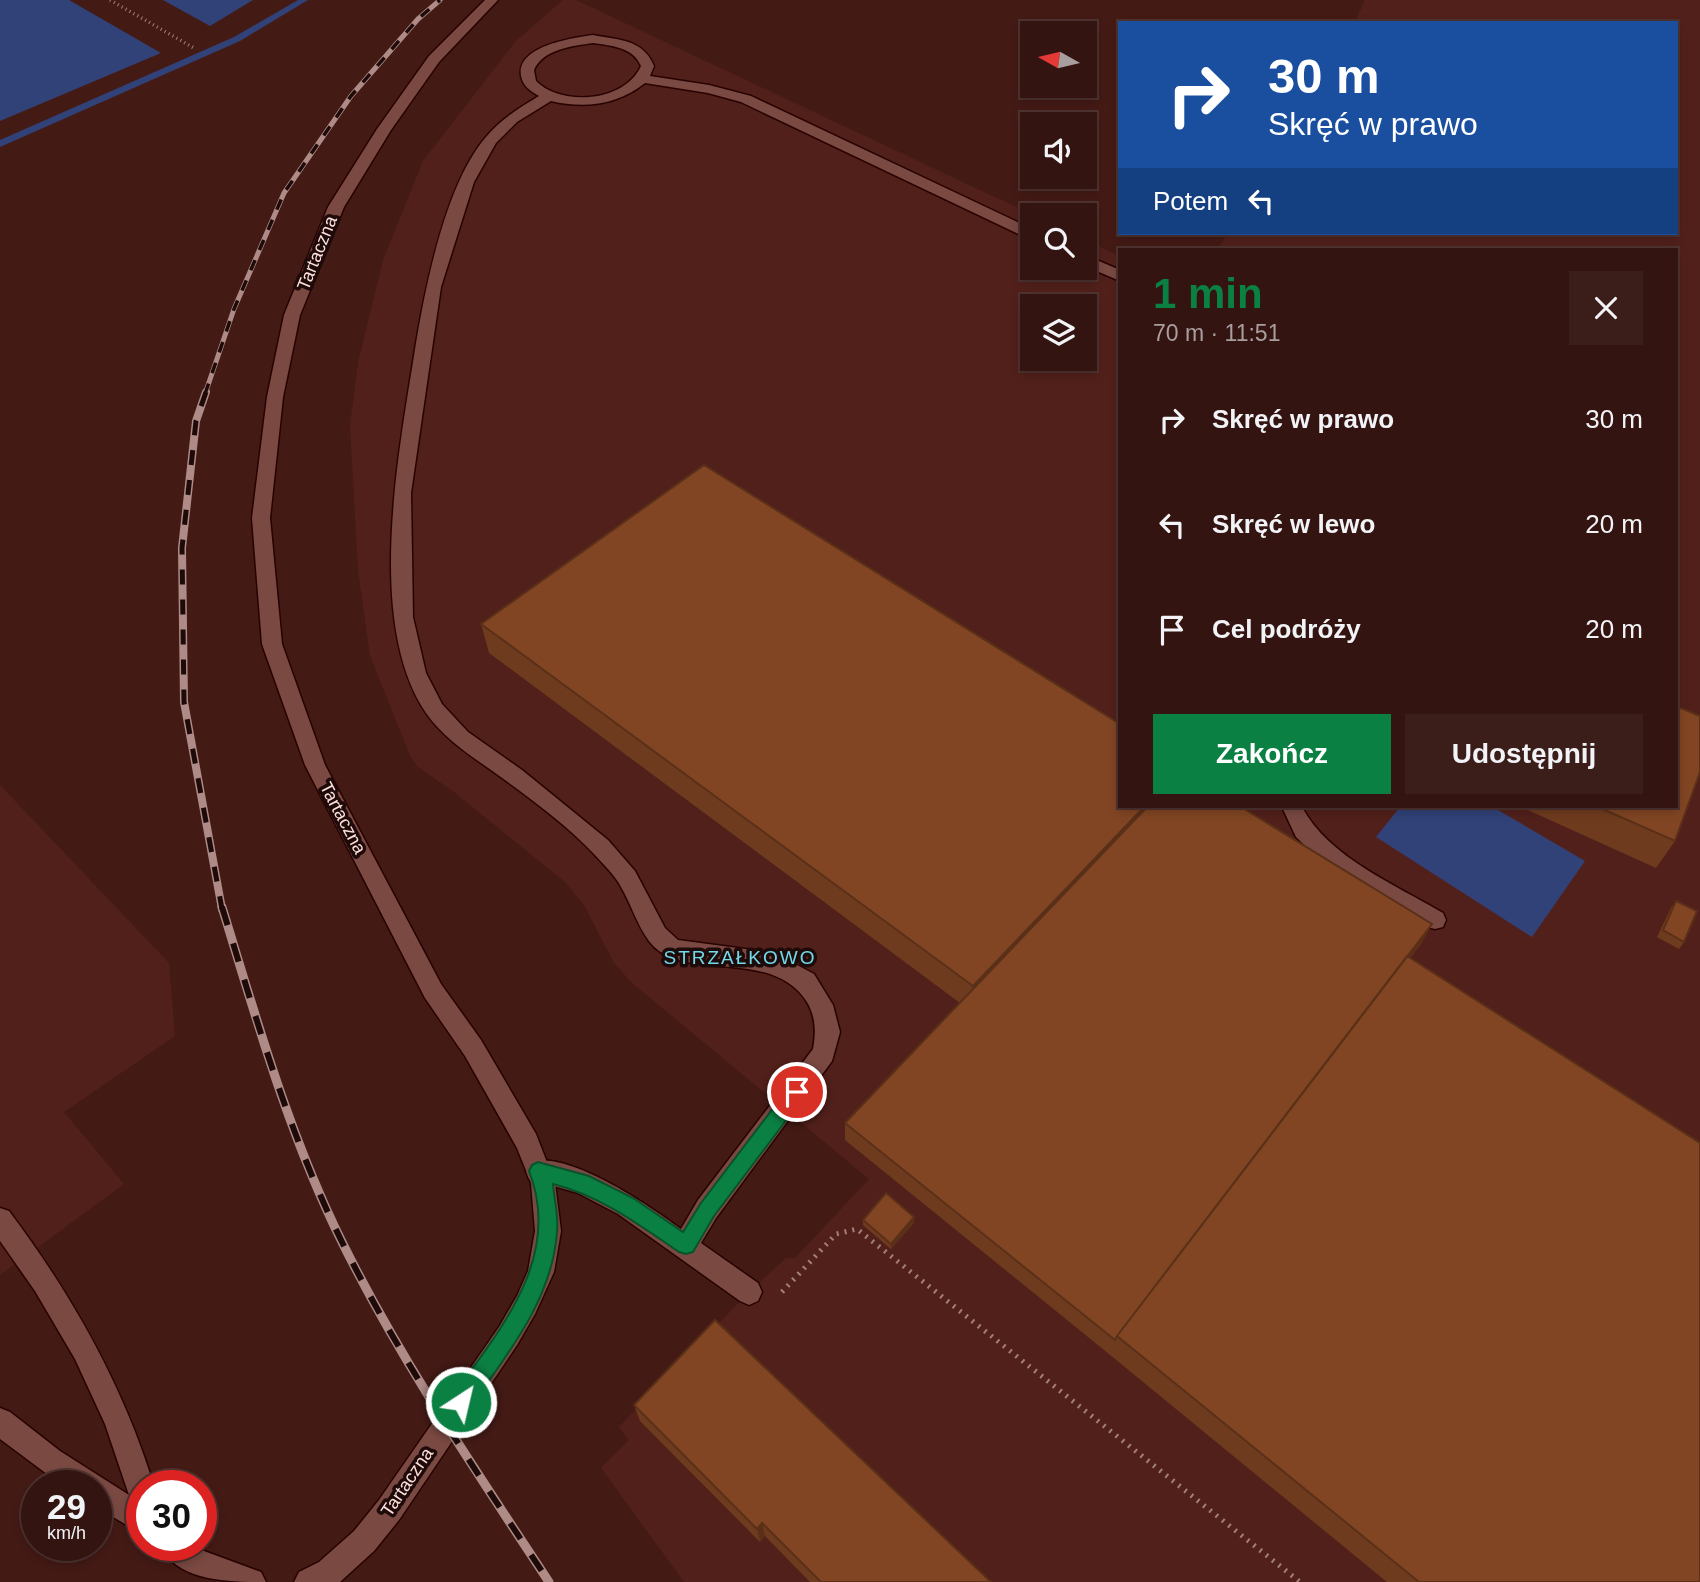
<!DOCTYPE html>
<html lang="pl">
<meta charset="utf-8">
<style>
:root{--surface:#331410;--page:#3b1d19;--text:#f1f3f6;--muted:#a99e9f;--line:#4e3330;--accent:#0b8043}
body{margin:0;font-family:Arial,sans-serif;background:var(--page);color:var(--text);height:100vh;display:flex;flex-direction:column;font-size:26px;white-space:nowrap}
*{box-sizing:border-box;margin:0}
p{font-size:23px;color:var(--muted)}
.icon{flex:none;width:38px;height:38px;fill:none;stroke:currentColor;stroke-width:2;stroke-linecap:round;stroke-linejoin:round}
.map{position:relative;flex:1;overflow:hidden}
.side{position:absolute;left:1118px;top:248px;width:560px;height:560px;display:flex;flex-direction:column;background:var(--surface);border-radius:0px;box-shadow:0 4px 10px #0003,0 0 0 2px var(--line)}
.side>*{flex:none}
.top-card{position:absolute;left:1118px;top:21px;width:560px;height:214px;border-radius:0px;box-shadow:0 4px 10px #0003,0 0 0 2px var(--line);background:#1a4fa0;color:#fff;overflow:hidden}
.needle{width:46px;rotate:278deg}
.buttons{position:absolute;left:1020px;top:21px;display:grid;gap:14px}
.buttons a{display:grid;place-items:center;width:77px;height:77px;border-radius:0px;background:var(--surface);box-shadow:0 4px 10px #0003,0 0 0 2px var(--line);font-size:35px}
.speed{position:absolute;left:21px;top:1470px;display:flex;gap:14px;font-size:35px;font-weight:700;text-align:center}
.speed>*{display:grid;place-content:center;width:91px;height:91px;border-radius:50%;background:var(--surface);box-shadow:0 4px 10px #0003,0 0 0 2px var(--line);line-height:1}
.speed small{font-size:18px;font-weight:400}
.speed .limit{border:10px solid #d22;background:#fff;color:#111}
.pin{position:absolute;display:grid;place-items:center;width:60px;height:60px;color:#fff;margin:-30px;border:4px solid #fff;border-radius:50%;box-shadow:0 2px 7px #0007}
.me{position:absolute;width:77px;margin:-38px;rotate:35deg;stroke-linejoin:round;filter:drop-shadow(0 0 5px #0008)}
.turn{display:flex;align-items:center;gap:24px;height:147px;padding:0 35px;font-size:32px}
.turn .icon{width:91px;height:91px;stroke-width:2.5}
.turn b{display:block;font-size:49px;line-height:60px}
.then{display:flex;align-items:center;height:66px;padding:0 35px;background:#0003;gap:14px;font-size:26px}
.round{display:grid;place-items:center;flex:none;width:74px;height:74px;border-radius:0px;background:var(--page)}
.head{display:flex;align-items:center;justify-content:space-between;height:119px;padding:0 35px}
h1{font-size:42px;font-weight:700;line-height:52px;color:var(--accent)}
.cta{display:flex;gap:14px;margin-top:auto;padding:14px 35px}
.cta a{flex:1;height:80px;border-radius:0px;background:var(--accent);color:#fff;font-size:28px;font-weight:700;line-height:80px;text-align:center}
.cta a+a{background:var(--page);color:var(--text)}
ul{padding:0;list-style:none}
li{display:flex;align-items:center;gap:21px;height:105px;padding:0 35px}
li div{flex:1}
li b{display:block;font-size:26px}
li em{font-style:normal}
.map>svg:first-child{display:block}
.built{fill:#52201b;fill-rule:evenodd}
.water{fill:#314278}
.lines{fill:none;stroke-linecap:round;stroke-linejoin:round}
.stream{fill:#314278;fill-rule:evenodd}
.lane-casing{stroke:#280201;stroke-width:3}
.street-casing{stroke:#280201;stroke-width:3}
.path-far1{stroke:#a37f7b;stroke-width:3.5;stroke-dasharray:1 3.5;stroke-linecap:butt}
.path{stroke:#a37f7b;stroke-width:5;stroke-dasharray:2 6;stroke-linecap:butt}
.lane{fill:#794942;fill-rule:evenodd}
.street{fill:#794942;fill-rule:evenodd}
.rail-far2-casing{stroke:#ae8b87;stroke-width:5}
.rail-far1-casing{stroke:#ae8b87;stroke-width:8}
.rail-casing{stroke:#ae8b87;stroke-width:9}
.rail-far2{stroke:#1e0b09;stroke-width:3.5;stroke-dasharray:11;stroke-linecap:butt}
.rail-far1{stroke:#1e0b09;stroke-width:5;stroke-dasharray:15;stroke-linecap:butt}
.rail{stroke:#1e0b09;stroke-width:6;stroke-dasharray:19;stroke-linecap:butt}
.wall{fill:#6f3b1e}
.shaded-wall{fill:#5a3018}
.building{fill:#814523;stroke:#5a3018;stroke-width:2}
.route{fill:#0b8043;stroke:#07532c;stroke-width:2}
.labels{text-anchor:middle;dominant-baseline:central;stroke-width:7;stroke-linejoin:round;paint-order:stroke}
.street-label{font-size:18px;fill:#fddfdb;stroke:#1e0b09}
.neighbourhood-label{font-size:19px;letter-spacing:2px;fill:#70d9ea;stroke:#1e0b09}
</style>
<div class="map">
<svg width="1700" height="1582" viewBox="0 0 1700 1582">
<rect width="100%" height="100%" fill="#441a15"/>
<path class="built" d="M563,0H576L1033,215L1032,268H1085V240L1120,256V807H1676V250H1217L1228,233H1676V23H1354L1365,0H1700V1582H684L601,1468L629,1440L619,1427L749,1292L786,1258H795L869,1179L632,983L614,963L584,905L565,882L454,792L418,767L410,756L370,656L358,570L350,425L358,363L383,260L423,161L515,42ZM1032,306H1085V359H1032Z
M0,785L169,963L175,1036L64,1112L124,1184L0,1275Z"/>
<path class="water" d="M0,0H69L161,53L0,121Z
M163,0H253L210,26Z
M1400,807H1493L1585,861L1532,937L1376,837Z"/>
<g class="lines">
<path class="stream" d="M298,0H308L240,41L0,147V140L234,37Z"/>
<g class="lane-casing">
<path id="lane" d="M593,35C619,40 643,39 654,66L650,76L709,85L751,96L1032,229V239L1027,238L741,102L708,93L645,83C618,105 584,109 551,101L517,122L496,143L474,182L441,287L411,493L413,617L426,673L442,704L468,732L522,770L608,840L635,871L665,928L678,940L753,950L782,957L814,974L833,1005L840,1032L832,1061L716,1218L701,1243L758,1283L762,1292L758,1301L749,1305L740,1301L618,1214L578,1193L529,1179L526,1171L529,1163C566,1148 651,1207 681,1229L698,1200L813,1049C816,1033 816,1017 807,1002C771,945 681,985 649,941C637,925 631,904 621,887C615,875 603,864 594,854C570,828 534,801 505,780C478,760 446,742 426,713C364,621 400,447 416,343C426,284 446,183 486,137C501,119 519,108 539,96C530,91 523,86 521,76C516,46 572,38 593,35ZM593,43C612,46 633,47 641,66C625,102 562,107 536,81L534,70C543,49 573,46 593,43Z
M1085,255L1120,270V281L1085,266Z
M1282,807H1302C1328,857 1396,885 1443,913L1446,920L1443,927L1435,929L1427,927L1324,864L1296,837Z
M0,1208L9,1211C72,1295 123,1385 154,1486H142V1534L96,1507V1486H63L0,1439V1408L10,1412L60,1451L129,1495L105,1424L75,1359L35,1291L0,1241Z"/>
</g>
<g class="street-casing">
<path id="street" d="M485,0H498L439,62L391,130L344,207L300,315L283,397L270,518L282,644L325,765L441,984L481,1040L536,1134L555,1183L561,1231L554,1272L535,1314L517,1345L399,1520L374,1551L340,1582H294L299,1572L319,1562L354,1531L379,1500L499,1327L517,1296L528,1271L535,1231L531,1183L517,1148L465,1056L425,998L305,765L262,644L252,518L267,397L284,315L328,207L377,129L429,56Z
M160,1545H197L204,1551L261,1572L266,1582C229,1582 177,1582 160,1545Z"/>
</g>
<path class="path-far1" d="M110,0L194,48"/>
<path class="path" d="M782,1292L836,1234L857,1229L1300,1582"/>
<use href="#lane" class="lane"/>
<use href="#street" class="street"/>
<g class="rail-far2-casing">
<path id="rail-far2" d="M205,394L234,309L284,193L351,96L418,19L440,0"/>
</g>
<g class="rail-far1-casing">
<path id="rail-far1" d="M206,392L196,421L182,548L184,702L222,909"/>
</g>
<g class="rail-casing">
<path id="rail" d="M222,907C257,1021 289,1135 342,1242C401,1361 476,1471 549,1582"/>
</g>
<use href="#rail-far2" class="rail-far2"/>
<use href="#rail-far1" class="rail-far1"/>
<use href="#rail" class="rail"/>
</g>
<path class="wall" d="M481,624L1120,807L1432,924L1421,944L1410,958L1700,1582H1387L1109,1354L845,1140V1123L960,1003L489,653Z
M1521,807H1676L1675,841L1656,868Z
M1676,901L1684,942L1679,949L1657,937L1671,908Z
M914,1217V1223L891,1249L863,1225V1220Z
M634,1405L991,1582H810L765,1536L760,1542L640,1421Z"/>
<path class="shaded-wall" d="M1144,807H1162L970,1011L973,986Z
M1432,924L1421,944L1120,1339Z
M914,1217V1223L891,1249V1244Z
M762,1523L765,1536L760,1542L757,1529Z"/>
<path class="building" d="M704,465L1120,724V807H1144L973,986L481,624Z
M1676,706L1700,716V772L1675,841L1598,807H1676Z
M1147,807H1241L1432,924L1117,1336L1115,1340L845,1123Z
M1676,901L1697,911L1684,942L1663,930Z
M1407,956L1700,1143V1582H1419L1117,1336Z
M886,1193L914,1217L891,1244L863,1220Z
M715,1320L991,1582H821L762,1523L757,1529L634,1405Z"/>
<path class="route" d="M797,1083L803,1086L806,1092L803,1098L714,1216L693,1252L686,1254L679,1252C638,1224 601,1196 553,1184C554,1199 559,1217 557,1232C552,1301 506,1356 468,1410L461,1413L453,1410L450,1402L453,1395C500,1330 563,1257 529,1171L532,1165L538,1162L589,1176L633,1198L683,1232L701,1203L790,1086Z"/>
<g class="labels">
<g class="street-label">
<text transform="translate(317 253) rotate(-68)">Tartaczna</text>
<text transform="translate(343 818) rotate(62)">Tartaczna</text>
<text transform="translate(407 1482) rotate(-56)">Tartaczna</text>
</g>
<g class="neighbourhood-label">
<text x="740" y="957">STRZAŁKOWO</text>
</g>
</g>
</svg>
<div class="buttons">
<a><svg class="needle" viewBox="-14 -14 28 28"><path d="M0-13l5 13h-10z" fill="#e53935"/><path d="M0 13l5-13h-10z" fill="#a99e9f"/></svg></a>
<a><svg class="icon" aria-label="sound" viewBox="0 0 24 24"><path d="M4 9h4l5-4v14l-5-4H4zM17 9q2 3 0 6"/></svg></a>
<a><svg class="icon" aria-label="search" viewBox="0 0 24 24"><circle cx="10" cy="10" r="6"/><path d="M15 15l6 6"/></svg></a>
<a><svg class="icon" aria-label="layers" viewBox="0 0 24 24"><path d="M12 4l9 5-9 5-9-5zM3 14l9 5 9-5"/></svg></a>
</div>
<div class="speed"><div>29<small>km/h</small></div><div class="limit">30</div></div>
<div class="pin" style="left:797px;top:1092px;background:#d93025"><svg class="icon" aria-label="arrive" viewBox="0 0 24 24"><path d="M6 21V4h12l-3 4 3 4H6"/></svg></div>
<svg class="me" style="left:461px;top:1402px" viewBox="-20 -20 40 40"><circle r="17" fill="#0b8043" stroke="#fff" stroke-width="3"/><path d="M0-11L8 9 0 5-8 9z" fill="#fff"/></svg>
<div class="top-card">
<div class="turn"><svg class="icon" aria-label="right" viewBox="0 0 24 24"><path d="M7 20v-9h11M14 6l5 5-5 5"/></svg><div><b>30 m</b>Skręć w prawo</div></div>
<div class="then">Potem<svg class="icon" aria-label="left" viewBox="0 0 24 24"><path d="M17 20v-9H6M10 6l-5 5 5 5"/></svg></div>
</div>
<section class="side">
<div class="head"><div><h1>1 min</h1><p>70 m · 11:51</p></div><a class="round"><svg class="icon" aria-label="close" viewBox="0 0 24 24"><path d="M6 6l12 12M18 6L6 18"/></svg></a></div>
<ul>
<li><svg class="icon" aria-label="right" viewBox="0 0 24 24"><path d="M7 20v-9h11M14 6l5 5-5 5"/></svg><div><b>Skręć w prawo</b></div><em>30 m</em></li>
<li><svg class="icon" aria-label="left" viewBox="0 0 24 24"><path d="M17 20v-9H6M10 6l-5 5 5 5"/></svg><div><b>Skręć w lewo</b></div><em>20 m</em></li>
<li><svg class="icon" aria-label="arrive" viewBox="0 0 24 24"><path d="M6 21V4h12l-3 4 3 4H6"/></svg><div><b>Cel podróży</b></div><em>20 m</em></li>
</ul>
<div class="cta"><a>Zakończ</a><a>Udostępnij</a></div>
</section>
</div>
